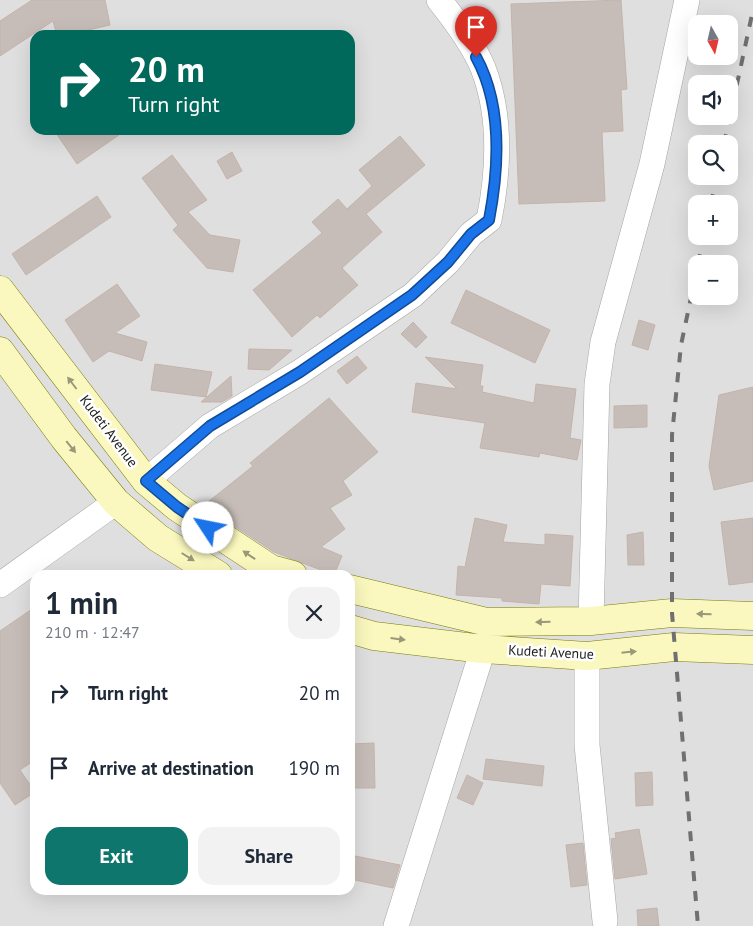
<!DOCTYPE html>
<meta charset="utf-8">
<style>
:root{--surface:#fff;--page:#f2f2f3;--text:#1f2937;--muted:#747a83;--accent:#0f766e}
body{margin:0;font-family:"PT Sans",sans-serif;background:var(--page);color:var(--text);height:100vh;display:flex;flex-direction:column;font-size:19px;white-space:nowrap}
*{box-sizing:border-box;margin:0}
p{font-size:16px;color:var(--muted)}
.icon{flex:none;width:28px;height:28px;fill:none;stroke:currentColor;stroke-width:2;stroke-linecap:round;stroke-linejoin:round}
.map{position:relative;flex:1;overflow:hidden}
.side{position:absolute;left:30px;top:570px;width:325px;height:325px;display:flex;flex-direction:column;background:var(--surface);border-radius:15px;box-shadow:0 5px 20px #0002}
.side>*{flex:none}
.guide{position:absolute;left:30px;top:30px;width:325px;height:105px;border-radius:15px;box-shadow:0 5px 20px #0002;background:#00695c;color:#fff;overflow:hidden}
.needle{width:32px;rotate:172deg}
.controls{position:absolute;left:688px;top:15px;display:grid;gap:10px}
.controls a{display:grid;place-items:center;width:50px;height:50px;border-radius:10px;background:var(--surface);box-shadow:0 5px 20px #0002;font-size:25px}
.pin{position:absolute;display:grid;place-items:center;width:42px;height:42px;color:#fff;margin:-51px -21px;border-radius:50% 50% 50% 0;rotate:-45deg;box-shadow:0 0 5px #0007}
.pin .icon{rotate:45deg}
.me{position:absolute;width:55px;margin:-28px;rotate:304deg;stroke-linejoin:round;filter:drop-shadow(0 0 4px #0008)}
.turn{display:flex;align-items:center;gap:18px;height:105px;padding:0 15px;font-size:22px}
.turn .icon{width:65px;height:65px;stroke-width:2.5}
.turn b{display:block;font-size:35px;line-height:42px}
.round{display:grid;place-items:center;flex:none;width:52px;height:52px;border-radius:15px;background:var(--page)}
.head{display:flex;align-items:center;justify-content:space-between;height:85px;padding:0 15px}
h1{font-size:30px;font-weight:700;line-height:38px}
.button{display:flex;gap:10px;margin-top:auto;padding:10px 15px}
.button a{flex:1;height:58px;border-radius:15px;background:var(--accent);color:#fff;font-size:20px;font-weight:700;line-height:58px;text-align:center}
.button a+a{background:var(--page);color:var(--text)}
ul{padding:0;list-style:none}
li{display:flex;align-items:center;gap:15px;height:75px;padding:0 15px}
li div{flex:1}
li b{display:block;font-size:19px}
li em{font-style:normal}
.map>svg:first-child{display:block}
.residential{fill:#e0dfdf;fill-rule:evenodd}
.building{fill:#c7bdb8;stroke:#c4b3ab}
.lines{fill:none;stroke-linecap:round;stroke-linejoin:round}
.street-casing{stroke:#a6a6a6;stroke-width:26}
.secondary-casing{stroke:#7a7d05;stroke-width:29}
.street{stroke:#fff;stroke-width:25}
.secondary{stroke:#faf8be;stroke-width:28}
.rail{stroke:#707070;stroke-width:4;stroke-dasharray:10 10;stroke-linecap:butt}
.oneway{fill:#999878}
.route-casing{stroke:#114b97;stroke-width:12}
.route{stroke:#1a73e8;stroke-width:9}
.labels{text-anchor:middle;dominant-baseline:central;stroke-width:5;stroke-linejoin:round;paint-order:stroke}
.street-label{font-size:14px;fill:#222;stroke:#fff}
</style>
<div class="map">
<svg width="753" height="926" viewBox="0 0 753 926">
<rect width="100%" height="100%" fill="#f2eee9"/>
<path class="residential" d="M0,0H753V926H0ZM696,24H729V56H696ZM35,35H350V130H35ZM696,84H729V116H696ZM696,144H729V176H696ZM696,204H729V236H696ZM696,264H729V296H696ZM35,575H350V890H35Z"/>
<path class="building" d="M32,0H105L110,25L84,31L85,35H57L53,21L0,56V21Z
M621,0L627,89L621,90L623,131L602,132L605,201L519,204L511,4Z
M54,130H126L77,164Z
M400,136L425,165L366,214L382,232L342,268L358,285L320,318L317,315L292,337L253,290L322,233L312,222L338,199L347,209L372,186L359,170Z
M232,152L242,171L227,179L217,161Z
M172,155L207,200L188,212L210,235L240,240L233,272L207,268L173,230L178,225L142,178Z
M97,196L111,217L26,275L12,254Z
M117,284L140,316L115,333L147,342L142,361L109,351L93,362L65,320Z
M466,290L550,330L535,363L451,323Z
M639,320L655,325L648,350L632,345Z
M413,322L427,337L416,348L401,334Z
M249,349L292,350L269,370L248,369Z
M357,356L367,368L347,384L337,371Z
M425,357L483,365L480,386H483L482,392L534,403L536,384L576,389L570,438L581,440L577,460L540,453L539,457L480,448L485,423L412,412L416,383L457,389Z
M155,364L212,372L206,397L151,390Z
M231,376L232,396L222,402H201Z
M753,387V481L714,490L709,466L719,395Z
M329,398L378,452L343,481L352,495L330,508L345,529L321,547L342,556L334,575L274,552L219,516L208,502L253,466L250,463Z
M647,405V427L614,428V406Z
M475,518L507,525L503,542L545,545V534L573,536L570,586L541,584L539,604L502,601V598L456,595L458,566L465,567Z
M753,518V582L729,585L721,522Z
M643,532L644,565H628L627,535Z
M35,607V760L20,770L35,792L15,805L0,783V631Z
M374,743L375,788H350V744Z
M486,759L544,766L542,786L483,779Z
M652,772L653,805L636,806L635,773Z
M467,775L483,783L473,805L457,798Z
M639,829L647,874L615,879L611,839L616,838L615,833Z
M583,843L587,885L571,887L566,845Z
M350,855L400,865L393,888L350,879Z
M657,908L659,926H638L637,910Z"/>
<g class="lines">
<g class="street-casing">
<path id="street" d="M146,481L210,426L300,372L413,295L448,262L471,234L489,220C499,170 502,117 483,68C473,44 455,20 439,0
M0,585L116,502
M591,621L597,384L603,342L652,164L687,0
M587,656V745L605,921
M396,926L483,649"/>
</g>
<g class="secondary-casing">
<path id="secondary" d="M0,290L146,481L177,507L271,569L293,575
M0,351L64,438L116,502L158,538L218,575
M350,589L487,622L591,621L672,613L753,616
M350,629L374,636L483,649L587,656L674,647L753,650"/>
</g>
<use href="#street" class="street"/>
<use href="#secondary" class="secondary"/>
<path class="rail" d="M724,144L753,10
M711,204L717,176
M698,264L704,236
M696,274L681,345L672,435V613L698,926"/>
</g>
<defs><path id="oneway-solid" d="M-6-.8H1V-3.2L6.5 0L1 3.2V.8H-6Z" transform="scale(1.25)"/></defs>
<g class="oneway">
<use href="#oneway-solid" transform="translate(72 383) rotate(-127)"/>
<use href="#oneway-solid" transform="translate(71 447) rotate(51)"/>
<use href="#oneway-solid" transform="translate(249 555) rotate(-146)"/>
<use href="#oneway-solid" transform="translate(188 557) rotate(32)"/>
<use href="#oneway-solid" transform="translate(704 614) rotate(-178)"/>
<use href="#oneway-solid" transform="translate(543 622) rotate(179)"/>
<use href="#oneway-solid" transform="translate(398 639) rotate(7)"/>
<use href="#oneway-solid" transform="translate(629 652) rotate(-6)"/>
</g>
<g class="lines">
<g class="route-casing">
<path id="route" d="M208,528L177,507L146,481L210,426L300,372L412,295L448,262L471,234L489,220C499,168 503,106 476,57"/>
</g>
<use href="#route" class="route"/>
</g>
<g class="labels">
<g class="street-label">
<text transform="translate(109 431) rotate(53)">Kudeti Avenue</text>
<text transform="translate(551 652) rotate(3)">Kudeti Avenue</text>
</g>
</g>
</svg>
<div class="controls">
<a><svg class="needle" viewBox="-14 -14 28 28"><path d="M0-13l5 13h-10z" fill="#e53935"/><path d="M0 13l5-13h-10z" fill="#747a83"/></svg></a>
<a><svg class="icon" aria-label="sound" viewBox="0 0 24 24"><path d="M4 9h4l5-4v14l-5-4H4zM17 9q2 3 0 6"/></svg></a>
<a><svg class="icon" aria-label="search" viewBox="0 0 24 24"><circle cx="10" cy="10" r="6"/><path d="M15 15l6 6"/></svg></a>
<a>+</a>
<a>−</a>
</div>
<div class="pin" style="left:476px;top:57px;background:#d93025"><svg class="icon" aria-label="arrive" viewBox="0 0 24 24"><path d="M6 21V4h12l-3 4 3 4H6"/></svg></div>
<svg class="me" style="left:208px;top:528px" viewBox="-20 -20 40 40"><circle r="19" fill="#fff"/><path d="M0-13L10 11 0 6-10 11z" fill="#1a73e8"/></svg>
<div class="guide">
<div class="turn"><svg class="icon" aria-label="right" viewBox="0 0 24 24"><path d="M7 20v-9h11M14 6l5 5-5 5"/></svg><div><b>20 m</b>Turn right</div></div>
</div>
<section class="side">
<div class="head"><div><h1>1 min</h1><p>210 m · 12:47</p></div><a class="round"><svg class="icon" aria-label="close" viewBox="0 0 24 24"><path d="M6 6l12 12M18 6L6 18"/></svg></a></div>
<ul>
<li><svg class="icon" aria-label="right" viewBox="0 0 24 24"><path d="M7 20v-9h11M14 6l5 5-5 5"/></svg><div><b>Turn right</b></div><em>20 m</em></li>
<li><svg class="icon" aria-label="arrive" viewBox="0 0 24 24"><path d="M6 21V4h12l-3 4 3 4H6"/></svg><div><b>Arrive at destination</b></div><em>190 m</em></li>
</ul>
<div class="button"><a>Exit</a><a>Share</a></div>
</section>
</div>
